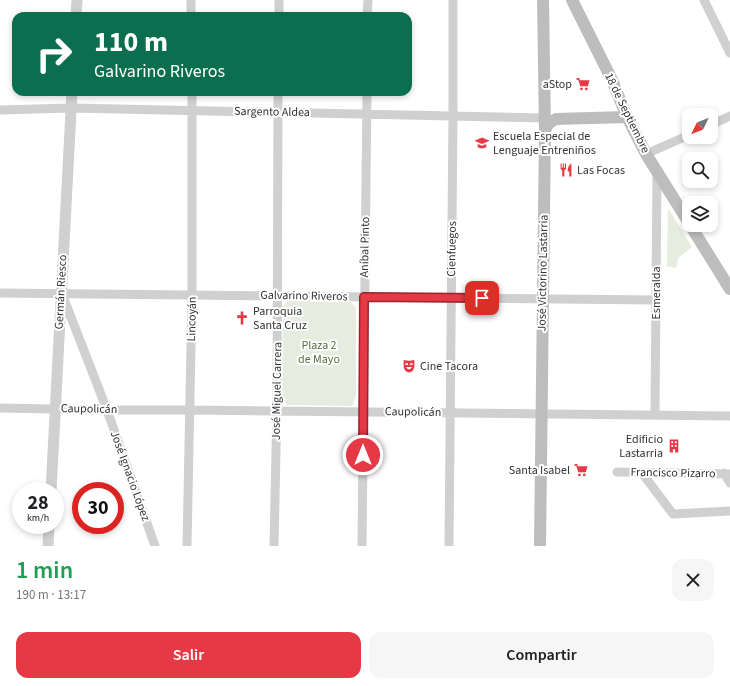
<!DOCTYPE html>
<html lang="es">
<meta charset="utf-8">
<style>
:root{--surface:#fff;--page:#f6f6f6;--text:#202124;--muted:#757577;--accent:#e63946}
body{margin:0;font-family:"Source Sans 3",sans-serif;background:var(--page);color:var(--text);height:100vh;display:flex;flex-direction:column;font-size:15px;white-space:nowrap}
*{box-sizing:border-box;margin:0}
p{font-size:13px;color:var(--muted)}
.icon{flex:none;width:22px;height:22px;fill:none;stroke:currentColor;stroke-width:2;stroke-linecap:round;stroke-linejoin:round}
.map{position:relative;height:546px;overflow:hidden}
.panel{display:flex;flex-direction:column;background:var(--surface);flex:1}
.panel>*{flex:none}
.hud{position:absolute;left:12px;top:12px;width:400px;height:84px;border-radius:12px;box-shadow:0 2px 6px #0003;background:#0b6e4f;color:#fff;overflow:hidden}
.needle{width:26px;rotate:227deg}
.buttons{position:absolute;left:682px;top:108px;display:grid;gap:8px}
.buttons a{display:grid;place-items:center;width:36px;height:36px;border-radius:8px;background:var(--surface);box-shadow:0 2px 6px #0003;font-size:20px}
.speed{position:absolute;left:12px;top:482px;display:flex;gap:8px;font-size:20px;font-weight:700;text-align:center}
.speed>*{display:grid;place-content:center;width:52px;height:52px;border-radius:50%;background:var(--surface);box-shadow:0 2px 6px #0003;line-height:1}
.speed small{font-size:10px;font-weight:400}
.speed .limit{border:6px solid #d22;background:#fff;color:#111}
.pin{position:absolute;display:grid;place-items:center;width:34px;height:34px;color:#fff;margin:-17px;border-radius:8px;box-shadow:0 2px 6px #0006}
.me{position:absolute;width:44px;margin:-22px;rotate:0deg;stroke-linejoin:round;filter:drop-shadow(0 0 3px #0008)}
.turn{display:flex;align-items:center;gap:14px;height:84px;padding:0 16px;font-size:18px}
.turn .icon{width:52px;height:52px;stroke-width:2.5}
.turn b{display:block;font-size:28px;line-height:34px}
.round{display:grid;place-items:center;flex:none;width:42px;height:42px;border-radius:12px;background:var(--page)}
.overview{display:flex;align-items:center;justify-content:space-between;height:68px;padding:0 16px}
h1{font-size:24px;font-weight:600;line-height:30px;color:#1e9e55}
.action{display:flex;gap:8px;margin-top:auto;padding:8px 16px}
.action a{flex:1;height:46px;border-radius:12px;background:var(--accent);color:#fff;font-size:16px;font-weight:600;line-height:46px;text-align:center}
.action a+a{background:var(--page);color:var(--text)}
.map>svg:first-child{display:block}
.green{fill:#e6ecdf}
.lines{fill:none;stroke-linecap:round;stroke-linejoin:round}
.minor{stroke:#d0d0d0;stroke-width:9}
.tertiary{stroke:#d0d0d0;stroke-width:11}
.secondary{stroke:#bdbdbd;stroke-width:12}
.route-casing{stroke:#96252e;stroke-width:10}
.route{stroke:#e63946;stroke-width:7}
.labels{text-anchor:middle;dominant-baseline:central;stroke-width:4;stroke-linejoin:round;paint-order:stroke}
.poi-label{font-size:12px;fill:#333;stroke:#fff;text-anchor:start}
.street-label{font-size:12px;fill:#333;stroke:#fff}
.park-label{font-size:12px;fill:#56703f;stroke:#fff}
</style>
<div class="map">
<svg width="730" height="546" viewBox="0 0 730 546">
<rect width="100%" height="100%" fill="#fff"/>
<path class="green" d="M668,208L692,247L678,258L677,266L675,268L667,266Z
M288,301L351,302L356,308V396L352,406L287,405L282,398L283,306Z"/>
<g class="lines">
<path class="minor" d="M191,0V16
M704,0L730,53
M279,16V0
M367,16L368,0
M0,110L71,108L545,118
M711,125L730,116
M646,154L689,135
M0,293L656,300
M62,294L107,410L155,546
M0,408L107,410H191L730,416
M655,415L657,171
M617,472L730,474
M642,473L673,514L730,511
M724,473L730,483
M187,546L192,295V92
M274,546L277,404L278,92
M362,546L367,92
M449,546L453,116V0"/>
<path class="tertiary" d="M76,16L77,0
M51,491L72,92
M48,546L49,525"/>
<path class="secondary" d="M572,0L612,80L627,117L646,154L689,223
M545,131L548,124L556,119L627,117
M690,225L730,289
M540,546L545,131L543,0"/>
</g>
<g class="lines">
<g class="route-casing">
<path id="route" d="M363,455L364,297L482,298"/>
</g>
<use href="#route" class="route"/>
</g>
<defs>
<g id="supermarket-bare" transform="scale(1.08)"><path d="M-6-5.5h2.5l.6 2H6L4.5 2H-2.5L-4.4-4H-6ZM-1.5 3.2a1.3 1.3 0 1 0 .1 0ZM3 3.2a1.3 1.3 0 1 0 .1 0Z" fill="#e63946" stroke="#fff" stroke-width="2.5" paint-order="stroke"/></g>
<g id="school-bare" transform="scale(1.08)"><path d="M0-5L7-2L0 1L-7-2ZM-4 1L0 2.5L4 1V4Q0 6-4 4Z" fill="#e63946" stroke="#fff" stroke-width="2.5" paint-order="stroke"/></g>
<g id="restaurant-bare" transform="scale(1.08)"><path d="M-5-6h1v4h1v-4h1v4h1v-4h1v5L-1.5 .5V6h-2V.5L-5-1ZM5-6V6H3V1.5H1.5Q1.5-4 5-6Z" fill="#e63946" stroke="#fff" stroke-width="2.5" paint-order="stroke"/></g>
<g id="church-bare" transform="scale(1.08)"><path d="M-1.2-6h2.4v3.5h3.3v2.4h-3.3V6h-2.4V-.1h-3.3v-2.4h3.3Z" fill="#e63946" stroke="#fff" stroke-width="2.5" paint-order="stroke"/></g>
<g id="theatre-bare" transform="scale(1.08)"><path d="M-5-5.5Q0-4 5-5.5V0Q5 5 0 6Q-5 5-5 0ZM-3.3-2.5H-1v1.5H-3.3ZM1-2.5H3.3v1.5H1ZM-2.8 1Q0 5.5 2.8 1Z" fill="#e63946" stroke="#fff" stroke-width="2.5" paint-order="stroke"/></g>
<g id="building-bare" transform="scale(1.08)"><path d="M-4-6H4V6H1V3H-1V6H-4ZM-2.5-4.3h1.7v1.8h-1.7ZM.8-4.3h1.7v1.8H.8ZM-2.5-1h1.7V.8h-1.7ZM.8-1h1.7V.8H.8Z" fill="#e63946" stroke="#fff" stroke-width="2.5" paint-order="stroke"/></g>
</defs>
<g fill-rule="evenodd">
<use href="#supermarket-bare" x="583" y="84"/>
<use href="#school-bare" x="482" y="143"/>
<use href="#restaurant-bare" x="566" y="170"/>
<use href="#church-bare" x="242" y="318"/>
<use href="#theatre-bare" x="409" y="366"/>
<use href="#building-bare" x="674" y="446"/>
<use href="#supermarket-bare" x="581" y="470"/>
</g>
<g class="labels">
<g class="poi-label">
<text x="572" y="84" text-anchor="end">aStop</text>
<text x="493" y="136">Escuela Especial de<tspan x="493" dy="14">Lenguaje Entreniños</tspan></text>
<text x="577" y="170">Las Focas</text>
<text x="253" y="311">Parroquia<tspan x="253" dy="14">Santa Cruz</tspan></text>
<text x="420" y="366">Cine Tacora</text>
<text x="663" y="439" text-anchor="end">Edificio<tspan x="663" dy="14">Lastarria</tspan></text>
<text x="570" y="470" text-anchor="end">Santa Isabel</text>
</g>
<g class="street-label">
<text transform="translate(272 112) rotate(1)">Sargento Aldea</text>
<text transform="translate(627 113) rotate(64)">18 de Septiembre</text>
<text transform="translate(365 247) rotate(-89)">Aníbal Pinto</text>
<text transform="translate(452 249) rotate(-89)">Cienfuegos</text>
<text transform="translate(543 273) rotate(-89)">José Victorino Lastarria</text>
<text transform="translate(61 292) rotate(-87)">Germán Riesco</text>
<text transform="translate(656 293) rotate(-90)">Esmeralda</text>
<text transform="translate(304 296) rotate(1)">Galvarino Riveros</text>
<text transform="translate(192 319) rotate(-89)">Lincoyán</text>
<text transform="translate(277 391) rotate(-89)">José Miguel Carrera</text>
<text transform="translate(89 409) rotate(1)">Caupolicán</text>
<text transform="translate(413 412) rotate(1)">Caupolicán</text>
<text transform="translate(673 473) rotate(1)">Francisco Pizarro</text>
<text transform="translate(130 476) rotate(70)">José Ignacio López</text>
</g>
<g class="park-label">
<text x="319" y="345">Plaza 2<tspan x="319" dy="14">de Mayo</tspan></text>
</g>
</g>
</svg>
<div class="buttons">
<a><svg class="needle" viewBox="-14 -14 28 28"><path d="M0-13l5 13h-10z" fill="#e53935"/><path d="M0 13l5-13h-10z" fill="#757577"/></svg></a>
<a><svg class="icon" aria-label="search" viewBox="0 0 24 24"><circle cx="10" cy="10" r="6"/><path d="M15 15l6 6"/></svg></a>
<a><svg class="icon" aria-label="layers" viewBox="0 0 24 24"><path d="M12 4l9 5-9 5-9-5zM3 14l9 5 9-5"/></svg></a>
</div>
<div class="speed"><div>28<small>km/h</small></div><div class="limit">30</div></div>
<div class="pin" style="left:482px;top:298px;background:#d93025"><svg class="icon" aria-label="arrive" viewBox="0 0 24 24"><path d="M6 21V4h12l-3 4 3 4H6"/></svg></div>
<svg class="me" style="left:363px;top:455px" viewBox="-20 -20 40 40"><circle r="17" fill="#e63946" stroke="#fff" stroke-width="3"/><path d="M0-11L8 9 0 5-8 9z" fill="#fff"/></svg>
<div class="hud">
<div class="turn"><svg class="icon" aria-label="right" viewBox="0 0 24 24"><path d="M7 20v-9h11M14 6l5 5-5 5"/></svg><div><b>110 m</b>Galvarino Riveros</div></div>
</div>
</div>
<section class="panel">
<div class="overview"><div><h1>1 min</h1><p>190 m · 13:17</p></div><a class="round"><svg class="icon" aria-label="close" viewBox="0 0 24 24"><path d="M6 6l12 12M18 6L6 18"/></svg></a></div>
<div class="action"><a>Salir</a><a>Compartir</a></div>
</section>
